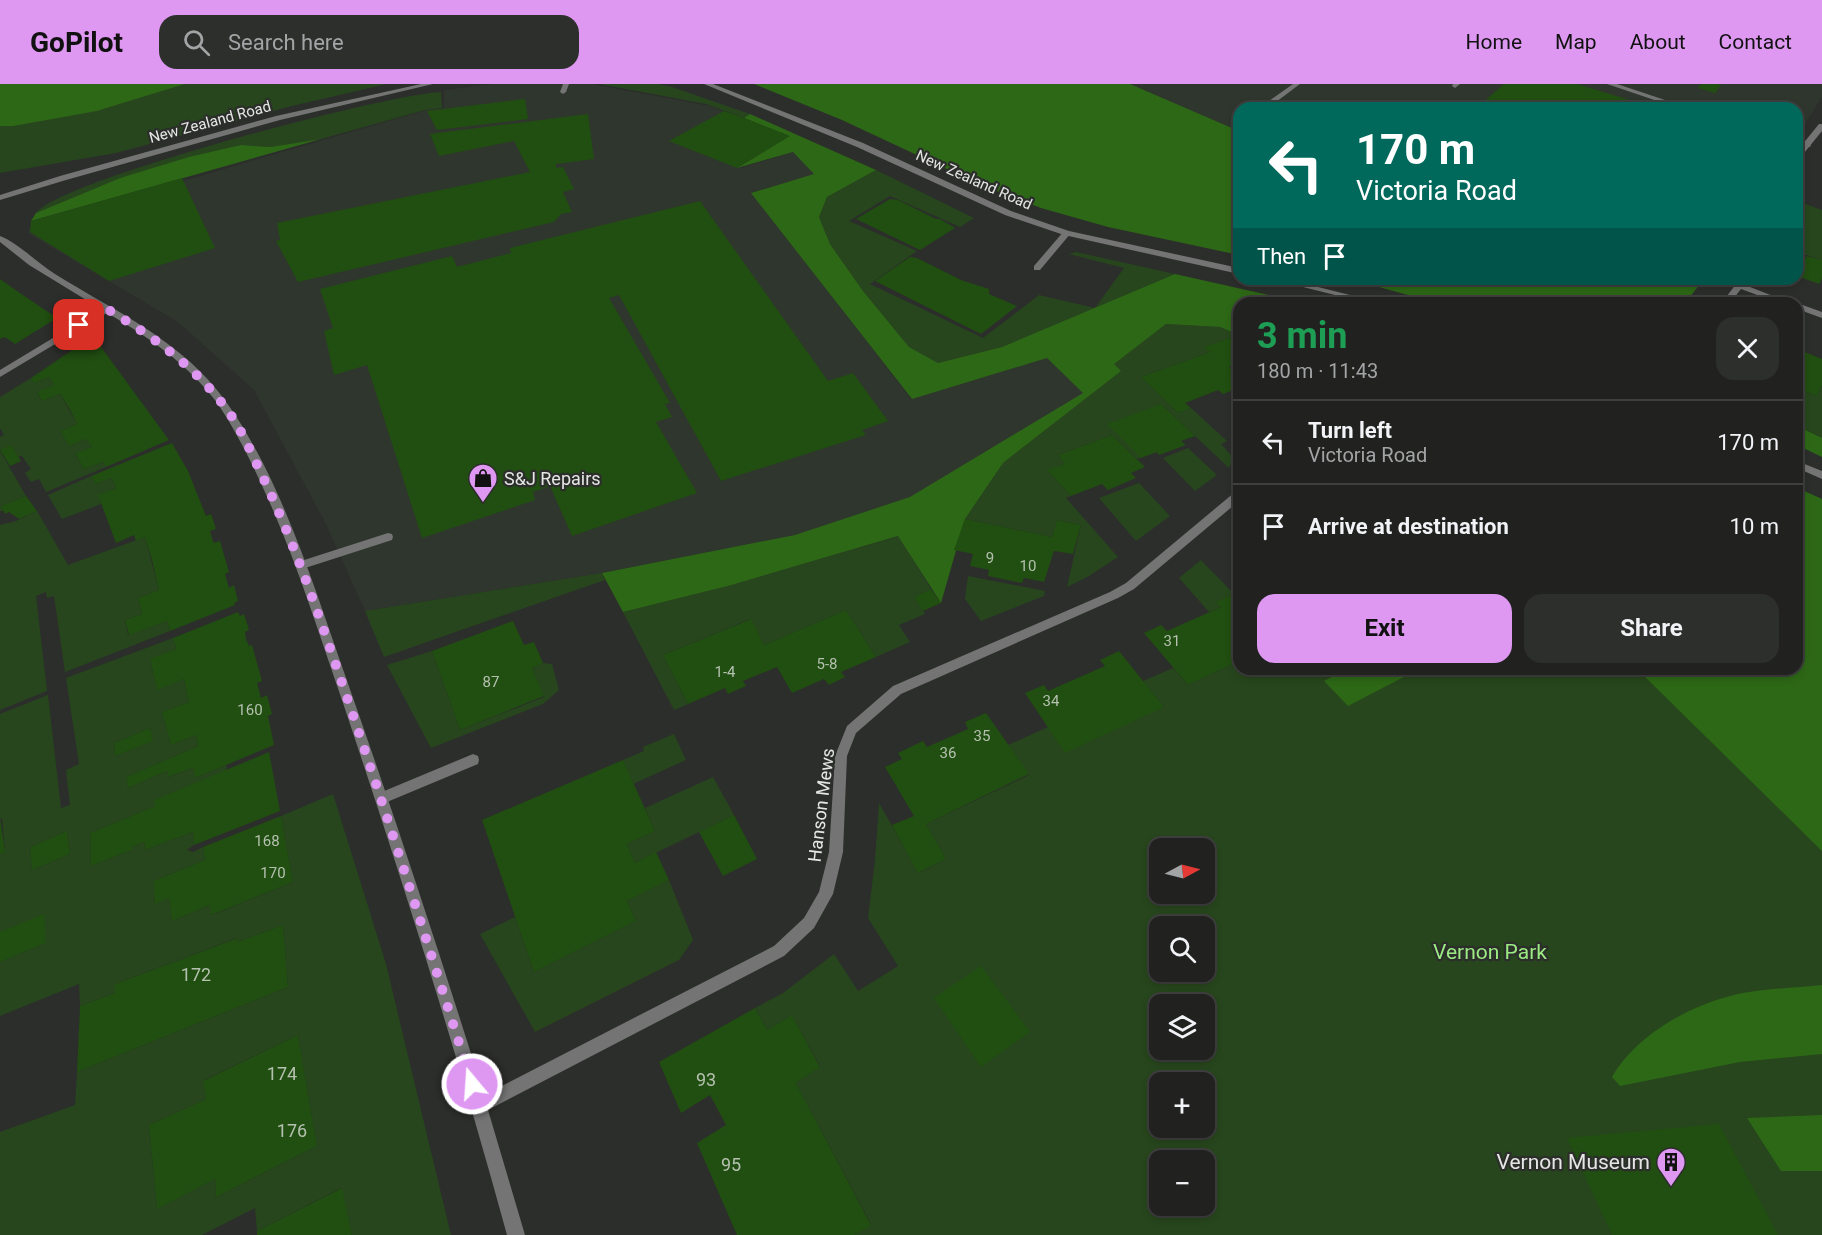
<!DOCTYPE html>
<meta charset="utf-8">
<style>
:root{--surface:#212220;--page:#2d2f2d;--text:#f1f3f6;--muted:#a2a4a5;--line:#3e3f3e;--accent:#de98f2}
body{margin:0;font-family:Roboto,sans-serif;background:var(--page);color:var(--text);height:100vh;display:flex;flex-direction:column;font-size:22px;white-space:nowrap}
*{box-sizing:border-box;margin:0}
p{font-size:20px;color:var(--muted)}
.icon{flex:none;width:33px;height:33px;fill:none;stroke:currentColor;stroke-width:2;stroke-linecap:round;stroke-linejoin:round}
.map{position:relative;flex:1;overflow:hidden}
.panel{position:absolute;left:1233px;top:213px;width:570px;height:378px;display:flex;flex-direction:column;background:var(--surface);border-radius:18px;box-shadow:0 3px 9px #0003,0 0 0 2px var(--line)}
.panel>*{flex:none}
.top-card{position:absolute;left:1233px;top:18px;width:570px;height:183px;border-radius:18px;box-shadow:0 3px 9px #0003,0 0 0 2px var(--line);background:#00695c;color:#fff;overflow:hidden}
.needle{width:39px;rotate:83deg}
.buttons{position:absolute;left:1149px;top:754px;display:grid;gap:12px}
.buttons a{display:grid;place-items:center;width:66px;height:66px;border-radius:12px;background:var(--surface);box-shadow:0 3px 9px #0003,0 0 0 2px var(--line);font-size:30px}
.pin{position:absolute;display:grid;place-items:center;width:51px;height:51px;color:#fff;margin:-26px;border-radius:12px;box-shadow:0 3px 9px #0006}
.me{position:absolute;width:66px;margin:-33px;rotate:342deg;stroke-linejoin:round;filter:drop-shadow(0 0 4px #0008)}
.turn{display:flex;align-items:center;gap:21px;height:126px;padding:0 24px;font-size:27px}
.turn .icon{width:78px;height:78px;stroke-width:2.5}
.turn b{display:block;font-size:42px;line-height:51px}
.then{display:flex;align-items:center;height:57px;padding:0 24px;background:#0003;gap:12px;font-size:22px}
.round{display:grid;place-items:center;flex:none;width:63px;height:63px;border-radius:18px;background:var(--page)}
.overview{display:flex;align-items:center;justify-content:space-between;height:102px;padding:0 24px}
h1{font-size:36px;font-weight:700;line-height:45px;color:#1e9e55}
.cta{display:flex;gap:12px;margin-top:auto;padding:12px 24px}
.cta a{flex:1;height:69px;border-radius:18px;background:var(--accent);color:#111;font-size:24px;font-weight:700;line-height:69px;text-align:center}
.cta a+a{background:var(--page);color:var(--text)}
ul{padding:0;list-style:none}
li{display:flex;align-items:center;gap:18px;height:84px;padding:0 24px;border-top:2px solid var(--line)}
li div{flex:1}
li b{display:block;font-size:22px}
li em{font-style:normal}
header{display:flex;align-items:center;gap:36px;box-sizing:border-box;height:84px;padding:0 30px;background:var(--accent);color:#111}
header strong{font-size:28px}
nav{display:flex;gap:33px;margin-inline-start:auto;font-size:21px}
.search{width:420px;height:54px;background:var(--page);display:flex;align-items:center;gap:15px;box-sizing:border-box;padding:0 21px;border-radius:18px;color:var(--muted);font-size:22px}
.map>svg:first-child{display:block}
.built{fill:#2f362d}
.green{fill:#27461d;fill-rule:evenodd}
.forest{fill:#2d6816}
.building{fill:#214e11}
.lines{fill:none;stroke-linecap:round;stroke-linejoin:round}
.lane{fill:#737473;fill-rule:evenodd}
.street{fill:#737473;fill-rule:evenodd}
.route{stroke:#de98f2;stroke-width:10;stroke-dasharray:0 18}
.labels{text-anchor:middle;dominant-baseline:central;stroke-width:4.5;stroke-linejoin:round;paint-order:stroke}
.far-street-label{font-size:15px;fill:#e5e7e4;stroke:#2c2e2b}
.number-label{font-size:15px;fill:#b4c1af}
.poi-label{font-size:18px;fill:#e5e7e4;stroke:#2c2e2b;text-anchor:start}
.street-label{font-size:18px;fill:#e5e7e4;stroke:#2c2e2b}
.near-number-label{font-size:18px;fill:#b4c1af}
.near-park-label{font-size:21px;fill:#9bea82;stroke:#2c2e2b}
.near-poi-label{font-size:21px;fill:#e5e7e4;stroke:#2c2e2b;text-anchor:end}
</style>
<header>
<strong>GoPilot</strong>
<div class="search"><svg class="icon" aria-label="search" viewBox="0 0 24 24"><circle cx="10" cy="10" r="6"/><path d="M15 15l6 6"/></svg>Search here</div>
<nav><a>Home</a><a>Map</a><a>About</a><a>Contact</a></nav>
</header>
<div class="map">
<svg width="1822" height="1151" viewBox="0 0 1822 1151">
<rect width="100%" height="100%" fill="#2c2e2b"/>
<path class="built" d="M495,0H591L710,22L790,52L738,85L793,68L815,90L752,108L911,315L1047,274L1084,309L911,413L796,451L602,489L365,527L325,438L254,306L178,238L28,149L32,141L427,26L444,24V6Z
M1130,0H1822V13L1797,52V24H1239V47Z"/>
<path class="green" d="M185,0H387L292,22L116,69L0,89V42L97,27Z
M599,0H658L672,3L750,30L744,34L706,20Z
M441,8L442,24L425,26L321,55L270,63L241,61L120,94L36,129C63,95 387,10 441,8Z
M876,86L974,134L960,143L890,112L849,137L917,167L870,200L983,254L1039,211L1095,224L1124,184L1069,170L1076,168L1175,190L1002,263L938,279L909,263L863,207L830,160L819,133L827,113Z
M1797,117L1822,126V176L1797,168Z
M1166,240L1220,243L1239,251V258L1233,253L1205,263L1210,268L1141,293L1178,329L1191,324L1227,357L1221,360L1234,374L1229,384L1161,320L1141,374L1137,375L1112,351L1058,371L1065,380L1048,387L1071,412L1066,414L1118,473L1089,492L1067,503L1081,441L1057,436L1052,453L965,435L1003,379L1120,287L1113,280Z
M49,293L54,301L37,309L42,317L60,310L77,340L60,347L69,362L86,355L92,363L75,371L84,385L103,378L106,383L46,408L39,395L31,398L25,389L31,385L22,372L18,373L11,362L0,366V353L4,351L0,344V313L31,294L34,299Z
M1822,303V354L1797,342V304L1817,312Z
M1188,364L1217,391L1195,407L1163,374Z
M0,367L26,412L1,422L4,427H0Z
M91,392L95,400L112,394L116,404L99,411L101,420L62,435L48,411Z
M1139,399L1170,432L1136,457L1099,414Z
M1797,404L1822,415V1151H855L871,1140L796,999L820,982L792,931L767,946L755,924L783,909L834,870L858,907L898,882L868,834L875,776L879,719L919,789L946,775L926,740L1029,691L1008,661L1048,643L1164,623L1143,597L1173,584L1188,601L1239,577V585H1797ZM1160,765H1204V810H1160ZM1160,843H1204V888H1160ZM1160,921H1204V966H1160ZM1160,999H1204V1044H1160ZM1160,1077H1204V1122H1160Z
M37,427L68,481L145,453L159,506L138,514L142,530L125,536L128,551L167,537L170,547L65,588L54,512L47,514L46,508L36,512L47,607L0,626V441L16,437Z
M899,452L931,505L914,513L925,530L899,541L910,558L876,573L846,526L764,561L750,535L663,571L688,620L674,626L623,528L728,502Z
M1201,476L1234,510L1217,518L1221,523L1209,528L1179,494Z
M602,489L605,496L384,573L365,527Z
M968,492L1045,507L1044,512L981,537L965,515Z
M173,554L176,565L150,576L157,605L184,595L189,618L162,628L171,661L196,651L198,662L126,693L128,704L167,687L169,693L193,684L195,694L226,681L227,686L155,716V722L90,749L91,782L132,766V763L144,758L145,766L193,748L194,761L187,766L193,768L203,763L205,776L153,797L155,819L169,814L172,837L210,821L212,831L293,798L281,732L333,710L386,880L451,1151H352L341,1104L257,1147L255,1124L202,1151H0V1048L75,1021L77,988L288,903L283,841L237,858V854L115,900V909L80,922L79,900L0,932V878L46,859L0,848V770L5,767L2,734L0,735V630L48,611L61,724L70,721L66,686L79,680L66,594ZM150,644L152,657L115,672L114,659ZM67,747L70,770L32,786L30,763ZM298,951L317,1062L216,1113L215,1095L157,1124L149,1041L206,1015L204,996Z
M432,567L460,646L544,613L532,584L543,579L552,580L559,606L543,620L431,664L387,581Z
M674,650L686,676L633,700L623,676L644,667L643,663Z
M713,693L734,731L635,779L627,760L655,747L645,724Z
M669,796L693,856L679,876L535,948L480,850L515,833L534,888L636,837L627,817Z"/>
<path class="forest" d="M0,0H185L97,27L13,42H0Z
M754,0H1130L1239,47V64L1233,89L1239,92V171L1108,143L1041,124L981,101L842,36Z
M750,30L876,86L827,113L819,133L830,160L863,207L909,263L938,279L1002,263L1175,190L1305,219H1239V251L1220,243L1166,240L1114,280L1121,287L1003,379L965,435L941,519L898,452L728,502L623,528L602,489L795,451L910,413L1083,309L1047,274L912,315L751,109L814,90L793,68L737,84L789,52L744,34Z
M321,55L31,137L36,129L120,94L189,73L241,61L270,63Z
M1350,195H1704L1685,219H1437Z
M1797,342L1822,354V373L1797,361Z
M1797,404L1822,415V767L1637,585H1797Z
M1347,585H1419L1348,622L1324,597Z
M1822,901V970L1740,978L1620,1002L1612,993C1636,952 1685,924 1730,912C1757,905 1794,904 1822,901Z
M1822,1031V1087H1781L1747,1034Z"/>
<path class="building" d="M1504,0H1577L1656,24H1494L1481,20Z
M1701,0H1719L1721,1L1715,9L1698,4Z
M525,15L528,35L437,46L427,27Z
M724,27L744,34L790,52L737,84L669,57Z
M588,30L594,75L556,80V84L563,83L574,105L563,108L572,128L561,130L554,138L298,198L276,157L280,156L277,139L530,88L514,57L439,72L430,50Z
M182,94L215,164L109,197L30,148L31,137Z
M890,115L898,116L936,135H940L955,144L920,166L856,135Z
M700,117L828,297L853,289L888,337L862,346L866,351L721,397L619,211L609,214L670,319L665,320L672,333L656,338L697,409L572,452L550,402L533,408L535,416L422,454L367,281L334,291L324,247L333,244L320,205L452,172L457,183L511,169L510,164Z
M1807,172L1822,176V195L1819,200L1797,192V185Z
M910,173L917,174L961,196L989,205V210L1017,222L981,250L875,197Z
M0,195L17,207L57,234L15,260L5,253L0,255Z
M93,252L169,356L106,383L103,378L84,385L75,370L92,363L86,355L69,362L60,347L77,340L69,324L60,310L42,317L37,308L54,301L49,293L34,299L31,294Z
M1233,253L1239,258V280L1229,283L1239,292V299L1232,301L1236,305L1223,310L1218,306L1185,319L1191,324L1178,329L1141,293L1210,268L1204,263Z
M1797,265L1822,275V302L1817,312L1797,304L1800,295L1797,294Z
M1161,320L1195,352L1181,357L1186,361L1159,371L1157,368L1141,374L1107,340Z
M1112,351L1145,383L1131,389L1136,394L1108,406L1102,400L1071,412L1047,386L1065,380L1058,371Z
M172,359L188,387L206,432L211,430L216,445L210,447L212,454L214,459L220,457L229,488L225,490L229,504L234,501L238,517L234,519L235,521L170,547L167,537L129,551L125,536L142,530L138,514L159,506L152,476L145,453L136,457L134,451L116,459L98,411L116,404L112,394L95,400L91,392Z
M11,361L21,377L10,382L0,366Z
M26,412L37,427L19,435L9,428L5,430L1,422Z
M965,435L1052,453L1057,436L1081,441L1073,470L1054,467L1044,498L1024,494L1022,499L988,492L989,486L970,482L973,470L954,466Z
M931,505L941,519L923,527L914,513Z
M1234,510L1239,516V577L1188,601L1144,549L1161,541L1167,547L1221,523L1216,518Z
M846,526L876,573L841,588L845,593L829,601L824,595L792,609L777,583L743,597L746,602L728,610L725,604L688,620L663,571L751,535L764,561Z
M238,528L240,532L244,530L249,546L245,548L246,555L249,562L252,561L262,597L257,599L261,614L267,611L272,630L268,632L274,661L195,694L193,684L168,693L167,687L128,704L126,693L198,662L196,651L171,661L162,628L189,618L184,595L157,606L150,575L176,565L173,554Z
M513,537L524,561L534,558L543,579L532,584L544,612L460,646L432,567Z
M1119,567L1164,623L1065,669L1025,609L1044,601L1048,607L1105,582L1100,576Z
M986,629L1029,690L926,740L946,775L918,789L892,741L914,732L885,683L902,675L898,669L923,657L927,663L959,649L968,645L965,638Z
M150,644L153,657L115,672L114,659Z
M269,668L280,727L194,761L193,748L145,766L144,758L132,763V766L91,782L90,749L155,722L154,716Z
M623,676L655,747L627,760L635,779L656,768L669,796L627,817L636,837L534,888L482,736Z
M734,731L757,775L723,792L699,748Z
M281,732L293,798L211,831L210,821L172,837L169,814L155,820L153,797L205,776L203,763Z
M0,733L5,768L0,770Z
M67,747L70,770L32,786L30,763Z
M44,830L46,859L0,878V848Z
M283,841L288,903L77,988L80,922L115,909V900L238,854L237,858Z
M981,882L1030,948L981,983L934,914Z
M755,924L767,946L792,931L820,983L796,999L871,1141L855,1151H737L697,1059L726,1041L710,1011L681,1029L659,978Z
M298,951L317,1062L216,1113L215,1095L157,1125L149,1041L206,1015L203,997Z
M1719,1040L1778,1151H1612L1567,1054Z
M342,1104L352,1151H257V1147Z"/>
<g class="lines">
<path class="lane" d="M563,0H569L566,8L563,10L560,8Z
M1453,0H1460L1455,4L1452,2Z
M1607,0H1617L1689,24H1678Z
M1797,57L1810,60L1811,62L1807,64L1797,61Z
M1064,147L1071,149L1040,186H1034V182Z
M388,449L392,450L393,453L392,456L302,485L296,481L298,478Z
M473,670L478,672L479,676L478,680L387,718L382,720L377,718L375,714L377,710Z"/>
<path class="street" d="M421,0H433L280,36L66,96L0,116V111L60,92L276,32Z
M704,0H713L863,59L1011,127L1069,147L1239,184V190L1064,151L1005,131L857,63Z
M1293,0H1300L1268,24H1259Z
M1819,40H1822V47L1800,74H1797V67Z
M0,152C16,158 38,179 55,190C111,225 174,253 217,306C277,381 313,500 345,591C394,730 440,870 484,1011L774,862L804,834L819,808L829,768L835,672L847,642L893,602L1110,508L1126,499L1235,408L1239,407V417L1134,505L1118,514L901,610L856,649L847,672L843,768L833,810L814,844L784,872L488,1026L525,1151H507C458,972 402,795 343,619C318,547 296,475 264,406C251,377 236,347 218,320C189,281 149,253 107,229L0,293V286L101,225L29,181L0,158Z
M1271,195H1286L1382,219H1367Z
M1740,195H1748L1745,201L1791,219H1779L1741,205L1730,219H1724L1723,217Z
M1797,219L1822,228V234L1797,225Z
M1797,377L1822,387V395L1797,384Z"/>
</g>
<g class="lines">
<path class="route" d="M79,241L107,225C152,252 193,281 225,323C240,342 250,366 260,387C288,445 309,503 330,564C380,708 426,854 472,1000"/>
</g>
<defs>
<g id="shop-pin" transform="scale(1.5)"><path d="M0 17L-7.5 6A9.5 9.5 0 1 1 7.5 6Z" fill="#de98f2" stroke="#2c2e2b"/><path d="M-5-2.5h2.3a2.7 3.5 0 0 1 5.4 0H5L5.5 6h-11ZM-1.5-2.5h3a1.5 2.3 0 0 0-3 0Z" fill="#111"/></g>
<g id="building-pin" transform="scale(1.5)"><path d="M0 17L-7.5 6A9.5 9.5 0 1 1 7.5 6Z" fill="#de98f2" stroke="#2c2e2b"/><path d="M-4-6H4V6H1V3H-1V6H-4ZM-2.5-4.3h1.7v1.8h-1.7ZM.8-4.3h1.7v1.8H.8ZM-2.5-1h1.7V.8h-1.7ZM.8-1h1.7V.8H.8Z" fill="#111"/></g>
</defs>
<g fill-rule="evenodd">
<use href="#shop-pin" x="483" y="394"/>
<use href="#building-pin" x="1671" y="1078"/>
</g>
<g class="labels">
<g class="far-street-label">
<text transform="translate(210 38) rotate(-15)">New Zealand Road</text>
<text transform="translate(974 96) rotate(24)">New Zealand Road</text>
</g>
<g class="number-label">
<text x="990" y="474">9</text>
<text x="1028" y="482">10</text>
<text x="1172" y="557">31</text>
<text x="827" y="580">5-8</text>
<text x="725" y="588">1-4</text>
<text x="491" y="598">87</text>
<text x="1051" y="617">34</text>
<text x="250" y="626">160</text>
<text x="982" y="652">35</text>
<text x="948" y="669">36</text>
<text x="267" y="757">168</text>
<text x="273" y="789">170</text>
</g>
<g class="poi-label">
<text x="504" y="394">S&amp;J Repairs</text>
</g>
<g class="street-label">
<text transform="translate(821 721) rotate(-83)">Hanson Mews</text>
</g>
<g class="near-number-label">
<text x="196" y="890">172</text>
<text x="282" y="989">174</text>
<text x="706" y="995">93</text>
<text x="292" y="1046">176</text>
<text x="731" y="1080">95</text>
</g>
<g class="near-park-label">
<text x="1490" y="868">Vernon Park</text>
</g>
<g class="near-poi-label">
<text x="1650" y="1078">Vernon Museum</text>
</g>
</g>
</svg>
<div class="buttons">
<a><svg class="needle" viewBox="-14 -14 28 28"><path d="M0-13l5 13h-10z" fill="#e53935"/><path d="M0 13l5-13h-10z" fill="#a2a4a5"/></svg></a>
<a><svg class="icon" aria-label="search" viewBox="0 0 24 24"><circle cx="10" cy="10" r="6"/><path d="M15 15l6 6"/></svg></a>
<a><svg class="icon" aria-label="layers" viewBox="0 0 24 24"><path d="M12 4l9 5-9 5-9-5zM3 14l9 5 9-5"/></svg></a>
<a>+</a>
<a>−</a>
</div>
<div class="pin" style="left:79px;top:241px;background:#d93025"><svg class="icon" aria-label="arrive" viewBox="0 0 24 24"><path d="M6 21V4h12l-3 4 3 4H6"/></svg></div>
<svg class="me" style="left:472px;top:1000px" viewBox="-20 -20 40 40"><circle r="17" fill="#de98f2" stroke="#fff" stroke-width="3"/><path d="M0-11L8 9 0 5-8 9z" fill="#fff"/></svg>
<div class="top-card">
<div class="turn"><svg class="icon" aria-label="left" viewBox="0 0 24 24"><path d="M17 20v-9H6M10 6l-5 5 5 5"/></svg><div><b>170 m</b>Victoria Road</div></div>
<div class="then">Then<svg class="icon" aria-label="arrive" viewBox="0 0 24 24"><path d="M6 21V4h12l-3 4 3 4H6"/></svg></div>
</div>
<section class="panel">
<div class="overview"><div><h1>3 min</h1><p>180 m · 11:43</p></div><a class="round"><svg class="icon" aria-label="close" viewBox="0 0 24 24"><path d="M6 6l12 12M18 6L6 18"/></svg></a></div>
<ul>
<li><svg class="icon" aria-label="left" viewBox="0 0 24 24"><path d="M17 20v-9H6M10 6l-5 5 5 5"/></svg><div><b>Turn left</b><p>Victoria Road</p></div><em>170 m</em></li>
<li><svg class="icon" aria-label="arrive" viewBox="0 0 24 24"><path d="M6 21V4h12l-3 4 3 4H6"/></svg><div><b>Arrive at destination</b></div><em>10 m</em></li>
</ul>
<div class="cta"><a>Exit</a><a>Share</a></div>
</section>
</div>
